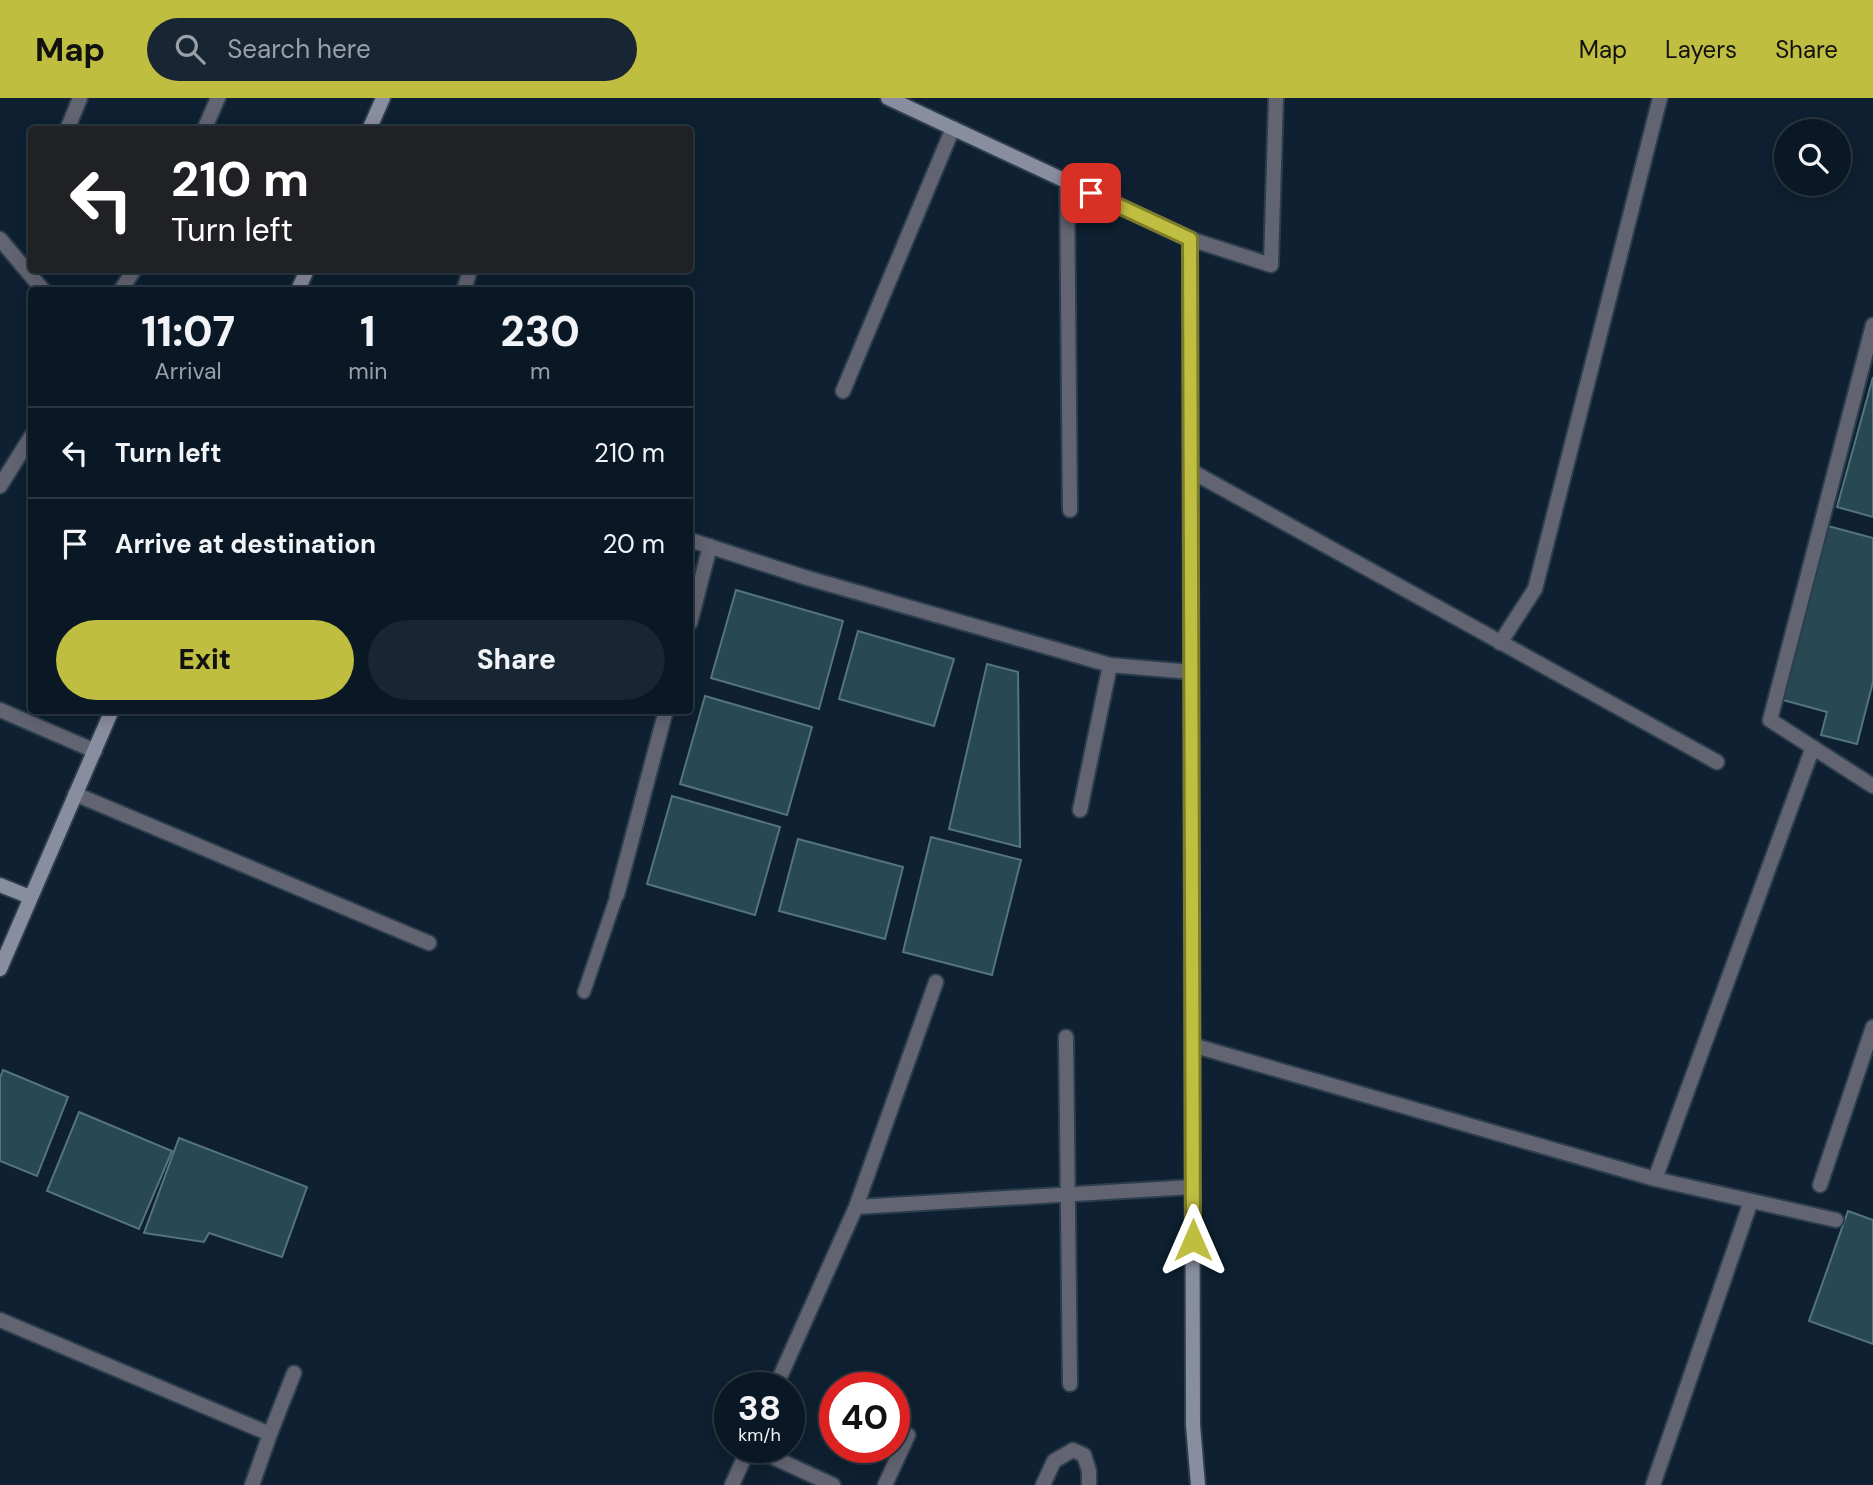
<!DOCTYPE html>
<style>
:root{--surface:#0a1825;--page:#182532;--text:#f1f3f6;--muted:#99a0a7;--line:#2a3742;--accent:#c0be40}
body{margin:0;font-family:"DM Sans",sans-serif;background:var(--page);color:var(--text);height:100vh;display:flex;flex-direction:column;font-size:26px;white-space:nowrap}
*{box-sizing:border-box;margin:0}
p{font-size:23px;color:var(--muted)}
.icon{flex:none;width:38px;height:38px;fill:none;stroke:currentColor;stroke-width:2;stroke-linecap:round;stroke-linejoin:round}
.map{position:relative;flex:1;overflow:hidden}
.side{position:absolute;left:28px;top:189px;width:665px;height:427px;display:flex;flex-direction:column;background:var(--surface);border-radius:7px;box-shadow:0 4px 18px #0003,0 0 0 2px var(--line)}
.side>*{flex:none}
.top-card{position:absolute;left:28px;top:28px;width:665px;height:147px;border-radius:7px;box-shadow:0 4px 18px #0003,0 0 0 2px var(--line);background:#202124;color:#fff;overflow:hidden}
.fabs{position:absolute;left:1774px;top:21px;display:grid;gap:14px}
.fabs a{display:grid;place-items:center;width:77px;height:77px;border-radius:50%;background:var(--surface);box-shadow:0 4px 18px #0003,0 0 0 2px var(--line);font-size:35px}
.speed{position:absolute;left:714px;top:1274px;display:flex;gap:14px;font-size:35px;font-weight:700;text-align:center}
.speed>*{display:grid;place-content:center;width:91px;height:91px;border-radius:50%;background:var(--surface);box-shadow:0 4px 18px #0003,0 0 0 2px var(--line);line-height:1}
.speed small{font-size:18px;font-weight:400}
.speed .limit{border:10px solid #d22;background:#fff;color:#111}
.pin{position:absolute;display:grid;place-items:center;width:60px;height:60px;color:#fff;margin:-30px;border-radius:14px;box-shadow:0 4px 10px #0006}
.me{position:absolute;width:77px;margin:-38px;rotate:0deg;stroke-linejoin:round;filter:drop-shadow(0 0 5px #0008)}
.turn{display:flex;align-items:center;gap:24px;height:147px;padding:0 28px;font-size:32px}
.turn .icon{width:91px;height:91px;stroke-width:2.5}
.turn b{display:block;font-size:49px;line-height:60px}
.eta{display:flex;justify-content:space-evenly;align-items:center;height:119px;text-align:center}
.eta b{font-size:42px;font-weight:800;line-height:49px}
.cta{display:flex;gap:14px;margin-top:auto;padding:14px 28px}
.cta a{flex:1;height:80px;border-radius:42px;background:var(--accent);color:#111;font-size:28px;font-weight:800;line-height:80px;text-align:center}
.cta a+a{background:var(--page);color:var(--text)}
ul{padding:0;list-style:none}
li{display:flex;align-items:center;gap:21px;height:91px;padding:0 28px;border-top:2px solid var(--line)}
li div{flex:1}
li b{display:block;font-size:26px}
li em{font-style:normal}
header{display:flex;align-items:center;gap:42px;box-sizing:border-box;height:98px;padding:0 35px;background:var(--accent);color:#111}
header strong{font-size:33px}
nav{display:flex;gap:38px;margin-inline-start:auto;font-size:24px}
.search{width:490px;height:63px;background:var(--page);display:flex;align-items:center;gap:18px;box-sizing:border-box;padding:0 24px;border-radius:38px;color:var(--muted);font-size:26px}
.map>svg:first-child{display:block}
.building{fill:#284954;stroke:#54747e;stroke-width:2}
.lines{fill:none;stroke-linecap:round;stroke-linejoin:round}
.lane-casing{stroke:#2c3d4d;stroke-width:16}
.street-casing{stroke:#2c3d4d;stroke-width:18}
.secondary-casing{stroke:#2c3d4d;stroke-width:18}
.lane{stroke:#626571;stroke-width:12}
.street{stroke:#626571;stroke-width:14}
.secondary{stroke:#898da0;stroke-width:14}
.route-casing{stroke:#7d7c2a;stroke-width:18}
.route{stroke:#c0be40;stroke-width:12}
</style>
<header>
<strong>Map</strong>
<div class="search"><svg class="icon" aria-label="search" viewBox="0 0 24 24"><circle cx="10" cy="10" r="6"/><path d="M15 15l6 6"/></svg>Search here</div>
<nav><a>Map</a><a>Layers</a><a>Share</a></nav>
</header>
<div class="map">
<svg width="1873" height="1387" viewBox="0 0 1873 1387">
<rect width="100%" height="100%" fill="#0e2031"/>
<path class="building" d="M1873,279V419L1837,409Z
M1828,428L1873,440V584L1857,646L1821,637L1827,614L1783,602Z
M736,492L843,523L819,611L711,580Z
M858,533L954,561L934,628L839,601Z
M987,566L1018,574L1020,749L949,731Z
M705,598L812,629L787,717L680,686Z
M672,698L780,729L755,817L647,786Z
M931,739L1021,762L992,877L903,854Z
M798,741L903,769L885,841L779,813Z
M3,972L68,999L37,1078L0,1063V980Z
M79,1014L172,1053L139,1131L47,1093Z
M179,1040L307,1089L282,1159L209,1135L204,1144L144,1135Z
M1848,1113L1873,1122V1246L1809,1223Z"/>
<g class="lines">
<g class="lane-casing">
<path id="lane" d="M584,894L617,797"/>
</g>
<g class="street-casing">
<path id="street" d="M67,32L80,0
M204,32L218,0
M1067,84L1070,412
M0,141L43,192
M1190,141L1271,167L1276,0
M121,192L134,172
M464,192L470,172
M1873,227L1770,622L1873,688
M843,293L953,30
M1191,373L1717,664
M0,388L32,337
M690,442L804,479L1110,567L1191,574
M690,525L710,448
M1500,545L1535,491L1660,0
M0,612L95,653
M75,696L429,845
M1080,712L1110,567
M617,797L666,612
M1066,939L1070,1286
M1192,947L1655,1081L1836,1122
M1655,1081L1813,649
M1820,1087L1873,929
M856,1109L1192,1089
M0,1222L270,1336L252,1387
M775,1290L856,1109L936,884
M270,1336L294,1275
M751,1349L833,1387
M732,1387L749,1349
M885,1387L908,1337
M1043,1387L1054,1363L1073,1352L1084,1357L1089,1373V1387
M1653,1387L1751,1103"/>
</g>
<g class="secondary-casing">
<path id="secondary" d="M888,0L1190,141L1193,1327L1198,1387
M369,32L383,0
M298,192L307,172
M0,787L30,799
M0,871L112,612"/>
</g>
<use href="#lane" class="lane"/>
<use href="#street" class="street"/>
<use href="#secondary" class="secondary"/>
</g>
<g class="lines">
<g class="route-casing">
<path id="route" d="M1091,95L1190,141L1193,1142"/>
</g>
<use href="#route" class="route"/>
</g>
</svg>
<div class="fabs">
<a><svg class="icon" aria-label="search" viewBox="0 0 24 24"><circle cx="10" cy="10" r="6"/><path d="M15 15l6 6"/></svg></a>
</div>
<div class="speed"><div>38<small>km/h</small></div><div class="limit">40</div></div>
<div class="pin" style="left:1091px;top:95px;background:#d93025"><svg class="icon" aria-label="arrive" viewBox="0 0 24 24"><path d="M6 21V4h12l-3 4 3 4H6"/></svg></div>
<svg class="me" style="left:1193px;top:1142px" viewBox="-20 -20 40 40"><path d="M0-17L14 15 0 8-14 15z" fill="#c0be40" stroke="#fff" stroke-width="4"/></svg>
<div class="top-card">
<div class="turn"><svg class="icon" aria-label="left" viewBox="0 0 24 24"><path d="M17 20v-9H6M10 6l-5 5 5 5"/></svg><div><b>210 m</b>Turn left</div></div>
</div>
<section class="side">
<div class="eta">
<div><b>11:07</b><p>Arrival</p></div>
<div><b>1</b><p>min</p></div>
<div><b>230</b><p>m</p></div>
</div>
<ul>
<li><svg class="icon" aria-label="left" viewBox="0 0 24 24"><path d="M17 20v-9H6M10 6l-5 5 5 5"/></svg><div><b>Turn left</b></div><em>210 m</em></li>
<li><svg class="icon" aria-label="arrive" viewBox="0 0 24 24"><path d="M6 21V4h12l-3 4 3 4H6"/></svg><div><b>Arrive at destination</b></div><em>20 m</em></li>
</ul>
<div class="cta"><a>Exit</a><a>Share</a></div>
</section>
</div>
